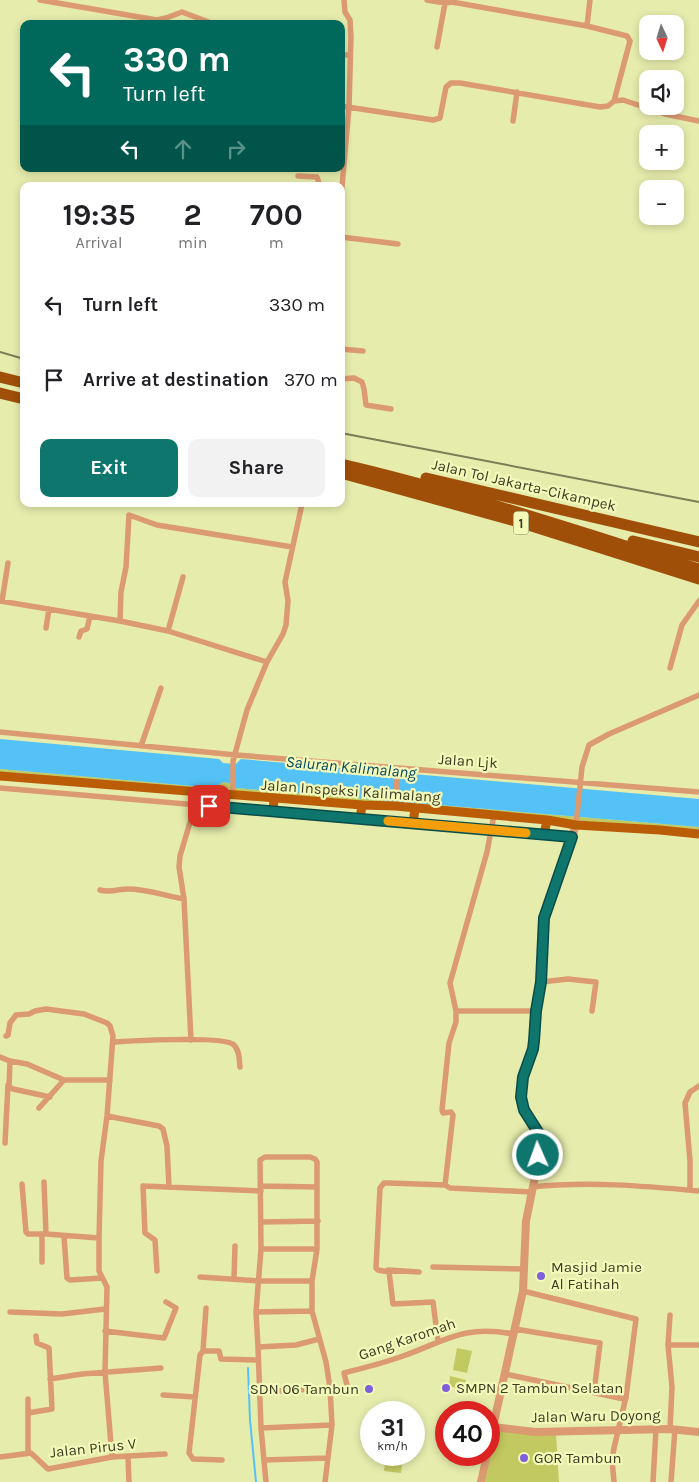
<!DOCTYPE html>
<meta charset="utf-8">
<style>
:root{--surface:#fff;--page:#f2f2f2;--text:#202124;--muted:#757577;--accent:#0f766e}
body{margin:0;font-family:Karla,sans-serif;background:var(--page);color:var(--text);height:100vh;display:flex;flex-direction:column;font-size:19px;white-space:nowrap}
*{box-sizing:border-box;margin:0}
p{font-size:16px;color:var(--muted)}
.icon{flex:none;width:28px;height:28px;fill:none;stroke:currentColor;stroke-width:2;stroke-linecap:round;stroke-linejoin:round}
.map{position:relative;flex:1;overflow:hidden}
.drawer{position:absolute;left:20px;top:182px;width:325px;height:325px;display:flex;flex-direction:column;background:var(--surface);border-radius:10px;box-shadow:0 2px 8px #0003}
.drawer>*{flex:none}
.guide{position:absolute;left:20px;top:20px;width:325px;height:152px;border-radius:10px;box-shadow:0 2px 8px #0003;background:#00695c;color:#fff;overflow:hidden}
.needle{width:32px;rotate:176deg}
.controls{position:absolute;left:639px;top:15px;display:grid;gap:10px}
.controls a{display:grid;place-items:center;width:45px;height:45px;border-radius:10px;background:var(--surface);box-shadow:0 2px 8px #0003;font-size:25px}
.speed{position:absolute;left:360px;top:1401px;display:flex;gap:10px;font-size:25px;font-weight:700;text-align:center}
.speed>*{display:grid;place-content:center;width:65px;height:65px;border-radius:50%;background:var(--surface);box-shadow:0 2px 8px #0003;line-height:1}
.speed small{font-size:12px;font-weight:400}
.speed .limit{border:8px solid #d22;background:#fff;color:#111}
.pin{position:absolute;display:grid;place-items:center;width:42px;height:42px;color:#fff;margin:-21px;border-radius:10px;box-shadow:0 2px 8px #0006}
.me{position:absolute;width:55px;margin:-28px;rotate:358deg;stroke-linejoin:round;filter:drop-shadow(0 0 4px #0008)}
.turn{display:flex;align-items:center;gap:18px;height:105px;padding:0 20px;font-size:22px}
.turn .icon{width:65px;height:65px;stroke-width:2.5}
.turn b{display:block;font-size:35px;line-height:42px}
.lanes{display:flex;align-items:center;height:48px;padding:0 20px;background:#0003;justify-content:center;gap:25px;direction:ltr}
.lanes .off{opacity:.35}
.eta{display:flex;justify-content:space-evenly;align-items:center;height:85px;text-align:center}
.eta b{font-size:30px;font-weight:700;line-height:35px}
.cta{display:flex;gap:10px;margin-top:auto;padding:10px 20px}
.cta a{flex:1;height:58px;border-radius:10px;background:var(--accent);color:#fff;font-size:20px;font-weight:700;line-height:58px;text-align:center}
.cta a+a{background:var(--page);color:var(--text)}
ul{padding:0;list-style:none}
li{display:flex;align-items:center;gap:15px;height:75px;padding:0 20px}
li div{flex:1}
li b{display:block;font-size:19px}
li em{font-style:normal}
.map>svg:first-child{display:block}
.green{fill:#c3c961}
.water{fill:#54c2f6}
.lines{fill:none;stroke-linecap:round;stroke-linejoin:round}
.stream{stroke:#54c2f6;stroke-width:2}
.minor{stroke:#dc9a71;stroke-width:5.5}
.tertiary{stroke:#dc9a71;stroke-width:8}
.primary{stroke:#bb5c06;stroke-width:9}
.motorway{stroke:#a04f09;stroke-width:11}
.rail{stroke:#7a7d56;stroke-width:2}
.route-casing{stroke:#0a4d48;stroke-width:12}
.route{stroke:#0f766e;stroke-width:9}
.slow{stroke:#f59e0b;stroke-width:9}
.poi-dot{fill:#805fda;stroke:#f3f9b9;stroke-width:2}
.labels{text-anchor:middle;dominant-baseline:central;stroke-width:4.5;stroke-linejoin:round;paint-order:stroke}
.shield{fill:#f3f9b9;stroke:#727550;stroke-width:1}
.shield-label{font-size:14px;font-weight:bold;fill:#3a3c23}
.street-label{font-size:15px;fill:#3a3c23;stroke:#f3f9b9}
.poi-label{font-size:15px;fill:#3a3c23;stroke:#f3f9b9;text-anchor:start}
.water-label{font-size:16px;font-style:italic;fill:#054761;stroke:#f3f9b9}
</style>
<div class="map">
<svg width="699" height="1482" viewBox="0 0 699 1482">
<rect width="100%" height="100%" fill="#e6ecac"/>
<path class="green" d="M0,769L215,788L223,782L232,784L236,788L699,827V834L0,776Z
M457,1348L472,1351L467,1373L453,1370Z
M450,1376L466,1380L464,1390L449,1386Z
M496,1430L556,1434L559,1482H485Z
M386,1455H403L401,1473L384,1471Z"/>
<path class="water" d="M0,739L219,759L223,763L236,764L241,759L699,799V827L236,788L232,784L223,782L215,788L0,769Z"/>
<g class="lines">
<path class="stream" d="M248,1368L250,1420L256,1482"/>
<path class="minor" d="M40,0L157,20L166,18L182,12L214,24
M427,0L445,3L452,2L587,26L627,36L630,41L614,101
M587,26L590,0
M437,47L445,3
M341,55H350
M341,106L433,120L440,118L446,87L451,83H460L600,107L608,106L614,101L623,100L665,114L699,121
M513,121L517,92
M298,176L317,177L320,186
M341,198L349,107L351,37L350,20L345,12L344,0
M341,237L398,244
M341,349L363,351
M341,379L354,378L362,382L364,389L366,405L391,409
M0,601L120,621L168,631L267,662
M2,601L8,563
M120,621L121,592L126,567L129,515L157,525L292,547
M46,628L49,609
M168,631L183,577
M79,637L81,631L87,629L90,616
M670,668L682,625L699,601
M0,732L236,755L699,792
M141,746L161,688
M0,788L572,837
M233,795V761L247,710L267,662L283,634L286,625L288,601L285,582L302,504
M395,806L398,768
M576,825L582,767L589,745L609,734L699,695
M100,890C111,893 118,889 128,889C147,889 166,896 184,899
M541,982L568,979L596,982L592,1011
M456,1011H536
M6,1036L8,1035L10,1023L16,1015L29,1014L35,1011L46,1009L84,1014L107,1023L110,1026L113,1036L107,1116L101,1161L99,1238V1271L107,1287L105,1372L112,1457
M191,1040L184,899L179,867L180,856L199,792
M113,1042C132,1041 224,1035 234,1045C240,1051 239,1060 240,1067
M0,1057L10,1061L27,1064L64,1080
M10,1061L9,1087L13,1089L50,1097
M39,1108L64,1080H110
M107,1116L159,1126L163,1129L167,1146L169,1187
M5,1143L8,1085
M44,1182L46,1234L99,1238
M22,1184L26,1232L28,1234H46
M445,1185L453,1115L451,1112L443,1113L442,1110L449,1043L456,1022V1011L450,983L487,852L494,815
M261,1186L317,1187
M532,1187C587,1181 644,1186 699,1191
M690,1190V1161L685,1103L690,1092L699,1086
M262,1222L318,1221
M42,1234V1262
M64,1236L67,1278L70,1280L102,1278
M261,1249H317
M433,1267L524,1269
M388,1270L419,1272
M157,1271L155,1240L145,1233L143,1186L261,1191
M200,1277L258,1281H312
M234,1279L235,1246
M523,1291L636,1319L626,1397L614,1448L612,1460L614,1482
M206,1308L203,1351L200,1355L189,1453L193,1459L222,1460
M10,1312L62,1314L105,1309
M256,1312L312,1311
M670,1315L668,1345L672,1387L670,1429
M515,1329L600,1343L594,1392
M105,1331L164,1338L176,1308L166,1302
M438,1341L433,1302L393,1304L389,1272L378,1270L376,1268L380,1188L384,1183H389L445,1185L450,1188L531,1192
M668,1345H699
M258,1347L296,1345L319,1339
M203,1351H219L221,1359L258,1360
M505,1374L624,1399L626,1398
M50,1379L82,1374L161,1368
M259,1392L330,1388L348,1389L344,1373C363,1368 384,1363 403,1356C448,1340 462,1325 514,1334
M163,1395L195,1397
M28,1399V1413
M261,1428L332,1425
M28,1452V1413L52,1409L49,1348L37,1343L36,1336
M128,1456L129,1482
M0,1457L31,1453L48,1469L112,1457L165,1454
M264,1460L328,1458
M266,1482L261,1428L258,1347L256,1312L261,1249L260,1160L265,1157H310L315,1159L317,1162V1249L312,1281V1311L326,1362L330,1388L332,1425L325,1482
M653,1482L656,1429
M671,1482L675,1429"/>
<path class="tertiary" d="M493,1427L535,1432L670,1429L699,1432
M489,1445L523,1291L526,1221L537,1167L540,1144L538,1132L524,1109L521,1097L523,1077L533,1049L534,1041L536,1011L541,982L544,918L576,825
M481,1482L487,1455"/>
<path class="primary" d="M0,776L362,805L395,806L547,820L576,825L660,830L699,834
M273,811L274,799
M360,819L362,805
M413,823L415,809
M544,835L547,820"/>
<path class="motorway" d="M0,377L24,383
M0,393L24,399
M341,464C462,492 580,532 699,569
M341,473L519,522L699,579
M426,478L699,542
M633,541L699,557"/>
<path class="rail" d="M0,352L24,359
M341,433L699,502"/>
</g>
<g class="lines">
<g class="route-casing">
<path id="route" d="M209,806L572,837L544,918L541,982L536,1011L534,1041L533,1049L523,1077L521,1097L524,1110L538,1132L540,1144L538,1155"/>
</g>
<use href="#route" class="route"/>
<path class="slow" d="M388,821L526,833"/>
</g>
<g class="poi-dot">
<circle cx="541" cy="1276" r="5"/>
<circle cx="446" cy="1388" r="5"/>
<circle cx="369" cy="1389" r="5"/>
<circle cx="524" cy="1458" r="5"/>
</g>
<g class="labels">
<rect class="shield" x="513.5" y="511.5" width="15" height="23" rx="4"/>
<g class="shield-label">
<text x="521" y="523">1</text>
</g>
<g class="street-label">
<text transform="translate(524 485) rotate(13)">Jalan Tol Jakarta–Cikampek</text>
<text transform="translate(468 761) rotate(4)">Jalan Ljk</text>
<text transform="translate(351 791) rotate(4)">Jalan Inspeksi Kalimalang</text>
<text transform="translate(407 1339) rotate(-19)">Gang Karomah</text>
<text transform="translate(596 1416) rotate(-1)">Jalan Waru Doyong</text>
<text transform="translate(93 1448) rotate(-6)">Jalan Pirus V</text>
</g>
<g class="poi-label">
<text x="551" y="1267">Masjid Jamie<tspan x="551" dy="17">Al Fatihah</tspan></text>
<text x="456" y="1388">SMPN 2 Tambun Selatan</text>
<text x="359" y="1389" text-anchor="end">SDN 06 Tambun</text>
<text x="534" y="1458">GOR Tambun</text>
</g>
<g class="water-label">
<text transform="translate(351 767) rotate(5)">Saluran Kalimalang</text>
</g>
</g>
</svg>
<div class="controls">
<a><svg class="needle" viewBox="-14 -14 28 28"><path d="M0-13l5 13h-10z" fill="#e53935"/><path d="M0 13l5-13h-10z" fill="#757577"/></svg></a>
<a><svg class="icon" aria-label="sound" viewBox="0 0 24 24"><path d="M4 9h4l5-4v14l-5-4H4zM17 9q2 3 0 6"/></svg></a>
<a>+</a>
<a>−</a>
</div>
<div class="speed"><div>31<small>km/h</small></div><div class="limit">40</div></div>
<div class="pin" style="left:209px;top:806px;background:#d93025"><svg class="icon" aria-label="arrive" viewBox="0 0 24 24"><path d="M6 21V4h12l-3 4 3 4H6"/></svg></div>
<svg class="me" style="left:538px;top:1155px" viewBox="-20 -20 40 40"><circle r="17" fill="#0f766e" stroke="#fff" stroke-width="3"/><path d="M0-11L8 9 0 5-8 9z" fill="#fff"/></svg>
<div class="guide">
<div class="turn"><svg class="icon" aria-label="left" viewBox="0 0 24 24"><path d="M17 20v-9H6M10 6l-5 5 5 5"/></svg><div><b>330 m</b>Turn left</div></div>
<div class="lanes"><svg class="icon" aria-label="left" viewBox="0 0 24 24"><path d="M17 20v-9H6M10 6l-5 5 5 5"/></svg><svg class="icon off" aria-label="ahead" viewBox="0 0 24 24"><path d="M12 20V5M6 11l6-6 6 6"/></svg><svg class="icon off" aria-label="right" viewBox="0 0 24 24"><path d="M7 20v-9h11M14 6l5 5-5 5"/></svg></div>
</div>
<section class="drawer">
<div class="eta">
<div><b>19:35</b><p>Arrival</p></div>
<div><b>2</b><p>min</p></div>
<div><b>700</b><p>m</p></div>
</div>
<ul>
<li><svg class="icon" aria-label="left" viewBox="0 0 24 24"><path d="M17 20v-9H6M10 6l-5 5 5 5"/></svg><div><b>Turn left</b></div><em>330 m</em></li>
<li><svg class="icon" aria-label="arrive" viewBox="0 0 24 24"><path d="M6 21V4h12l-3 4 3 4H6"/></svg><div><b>Arrive at destination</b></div><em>370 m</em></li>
</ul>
<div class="cta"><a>Exit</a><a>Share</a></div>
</section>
</div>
